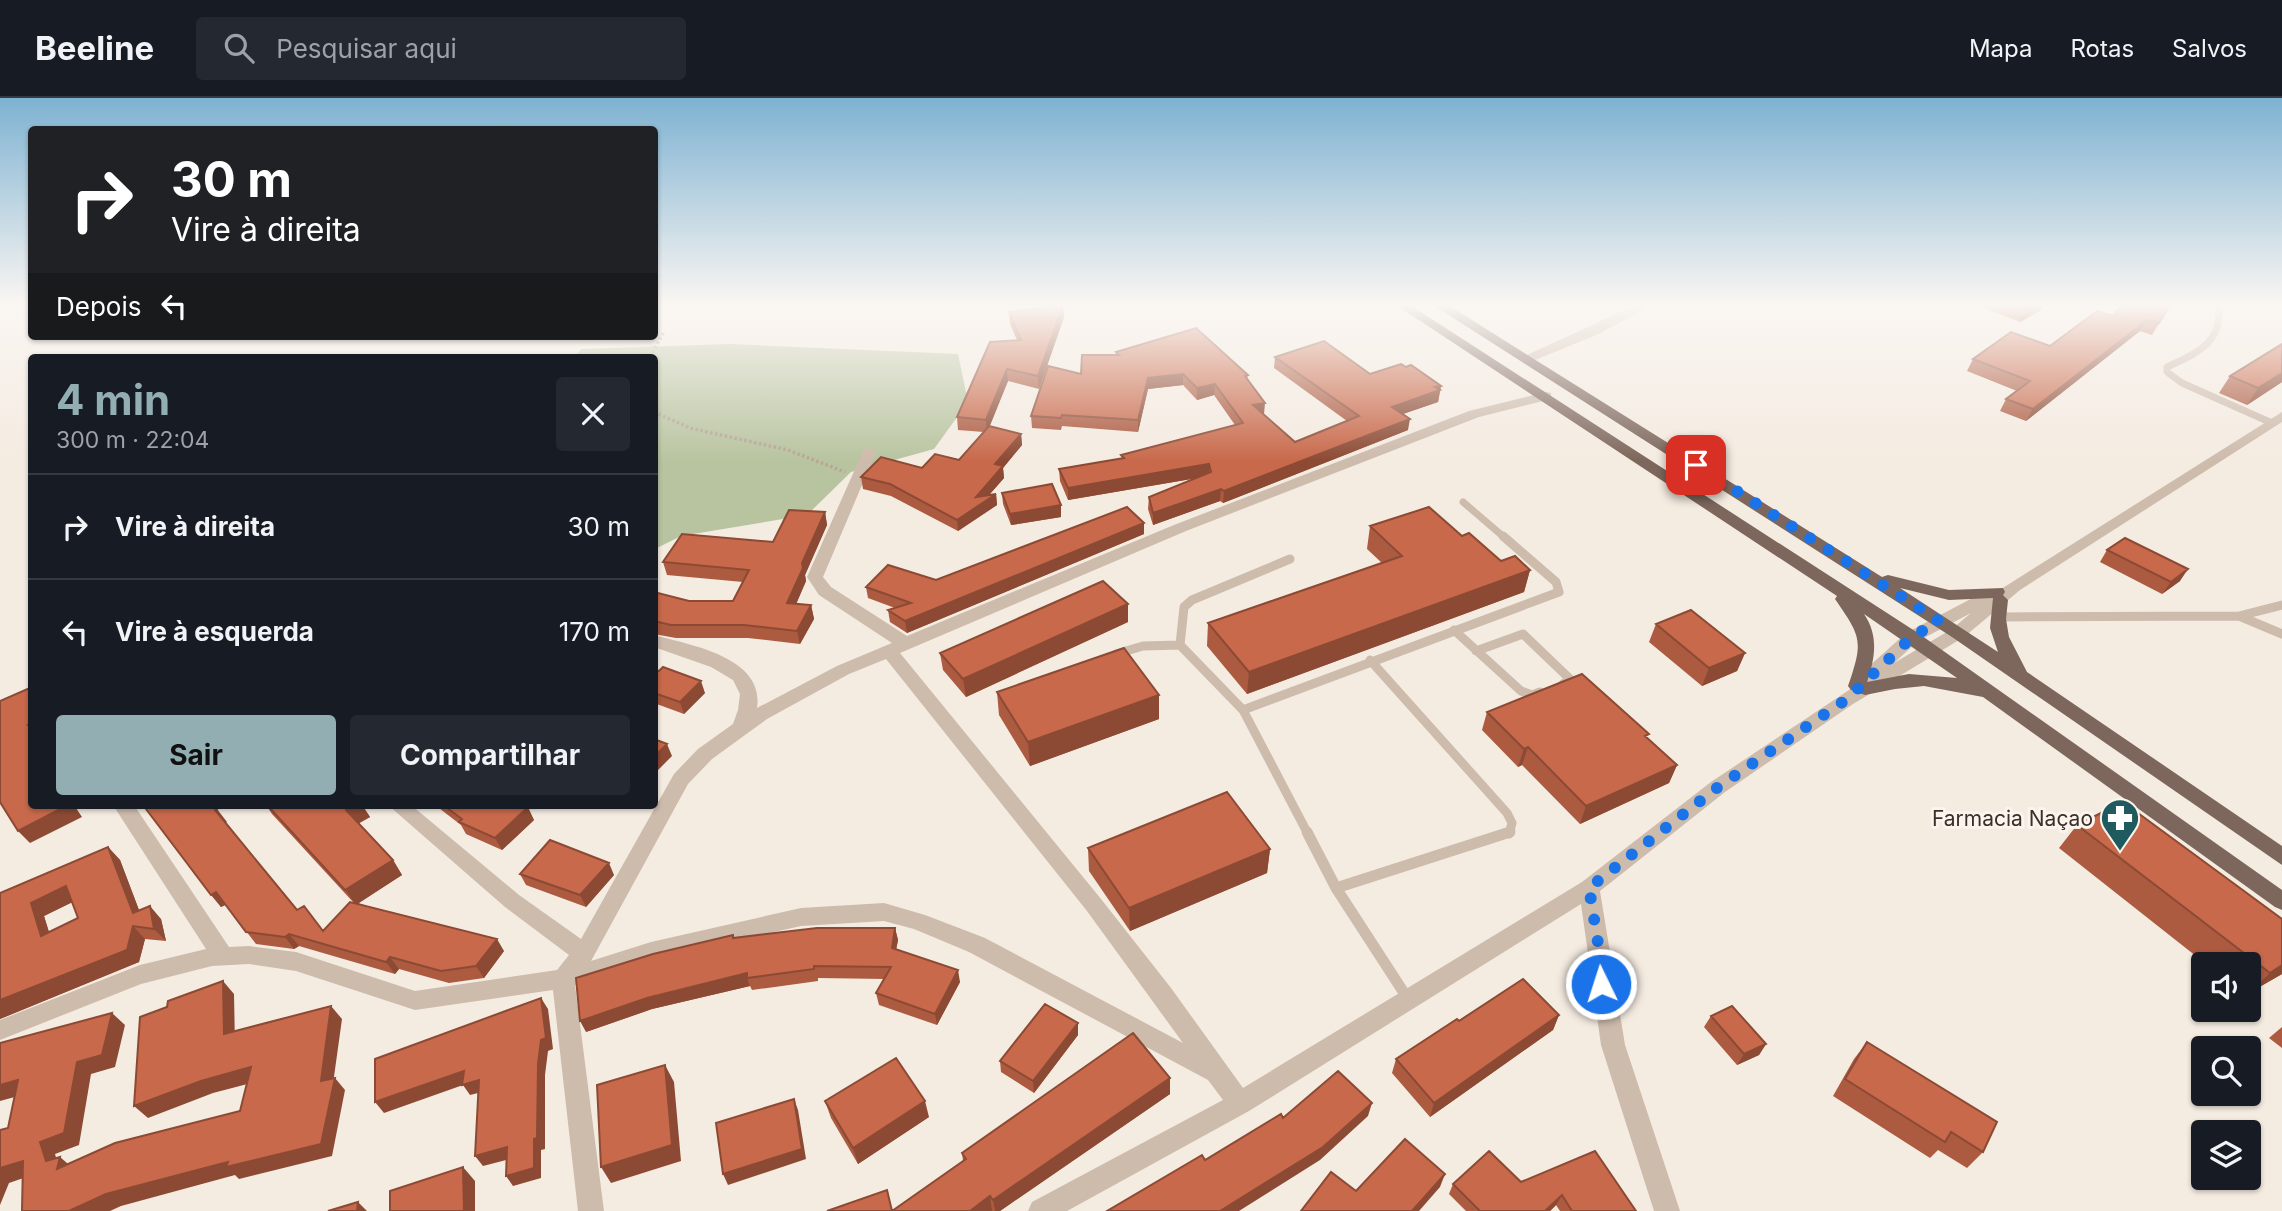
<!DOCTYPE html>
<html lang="pt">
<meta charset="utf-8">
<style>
:root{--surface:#171b24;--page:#242831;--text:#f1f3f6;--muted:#9ea1a6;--line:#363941;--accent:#92aeb2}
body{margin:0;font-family:Inter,sans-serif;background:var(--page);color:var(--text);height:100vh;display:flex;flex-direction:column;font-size:26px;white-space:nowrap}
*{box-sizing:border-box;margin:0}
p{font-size:23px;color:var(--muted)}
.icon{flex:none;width:38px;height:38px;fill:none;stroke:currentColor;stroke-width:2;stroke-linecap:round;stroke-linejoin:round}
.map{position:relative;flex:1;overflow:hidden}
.side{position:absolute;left:28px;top:256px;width:630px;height:455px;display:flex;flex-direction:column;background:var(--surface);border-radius:7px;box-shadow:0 2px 5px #0004}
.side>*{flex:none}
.hud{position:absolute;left:28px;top:28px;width:630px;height:214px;border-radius:7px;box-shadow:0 2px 5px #0004;background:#202124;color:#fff;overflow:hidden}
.fabs{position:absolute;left:2191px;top:854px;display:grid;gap:14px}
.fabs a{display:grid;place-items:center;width:70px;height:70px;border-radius:7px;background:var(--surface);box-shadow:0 2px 5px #0004;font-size:35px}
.pin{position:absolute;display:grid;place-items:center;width:60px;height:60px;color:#fff;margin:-30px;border-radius:14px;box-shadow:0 4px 10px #0006}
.me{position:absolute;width:77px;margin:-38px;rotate:356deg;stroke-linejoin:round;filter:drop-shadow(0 0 5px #0008)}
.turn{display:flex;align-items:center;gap:24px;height:147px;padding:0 28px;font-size:32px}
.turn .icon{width:91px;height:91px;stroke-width:2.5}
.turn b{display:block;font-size:49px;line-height:60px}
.then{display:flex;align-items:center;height:66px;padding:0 28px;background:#0003;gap:14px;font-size:26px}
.round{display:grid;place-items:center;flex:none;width:74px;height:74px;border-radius:7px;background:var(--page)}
.overview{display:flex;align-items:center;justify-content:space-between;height:119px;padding:0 28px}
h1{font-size:42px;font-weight:700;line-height:52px;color:var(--accent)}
.primary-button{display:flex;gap:14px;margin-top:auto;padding:14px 28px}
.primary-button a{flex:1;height:80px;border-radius:7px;background:var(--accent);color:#111;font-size:28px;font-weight:700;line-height:80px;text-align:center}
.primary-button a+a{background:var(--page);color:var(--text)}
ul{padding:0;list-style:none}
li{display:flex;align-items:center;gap:21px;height:105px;padding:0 28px;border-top:2px solid var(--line)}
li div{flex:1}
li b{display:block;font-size:26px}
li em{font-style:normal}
header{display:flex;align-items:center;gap:42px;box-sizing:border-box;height:98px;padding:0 35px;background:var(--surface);border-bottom:2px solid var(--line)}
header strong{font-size:33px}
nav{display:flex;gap:38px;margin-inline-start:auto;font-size:24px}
.search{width:490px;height:63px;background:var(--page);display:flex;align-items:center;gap:18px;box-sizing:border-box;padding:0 24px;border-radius:7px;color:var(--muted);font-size:26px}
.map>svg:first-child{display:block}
.green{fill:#b8c4a0}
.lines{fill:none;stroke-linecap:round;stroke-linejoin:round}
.path{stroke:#b9a596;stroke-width:3.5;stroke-dasharray:2.5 2.5;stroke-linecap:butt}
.lane-far2{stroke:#cdbbac;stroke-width:7}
.lane-far1{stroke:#cdbbac;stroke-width:9}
.lane{stroke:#cdbbac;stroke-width:11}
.street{fill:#cdbbac;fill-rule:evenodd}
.primary{fill:#7d675c;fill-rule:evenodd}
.wall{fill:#ac5a40;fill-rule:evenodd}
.shaded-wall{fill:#8c4a34}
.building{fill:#c8694b;stroke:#8c4a34;stroke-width:2;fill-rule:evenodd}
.route{stroke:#1a73e8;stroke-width:12;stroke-dasharray:0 21.6}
.labels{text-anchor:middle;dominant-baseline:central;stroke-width:6;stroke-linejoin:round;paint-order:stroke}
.poi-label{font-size:21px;fill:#3b302b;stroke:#fbf5ee;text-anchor:end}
</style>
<header>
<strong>Beeline</strong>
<div class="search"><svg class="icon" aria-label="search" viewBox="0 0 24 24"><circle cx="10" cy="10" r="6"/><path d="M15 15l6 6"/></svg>Pesquisar aqui</div>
<nav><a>Mapa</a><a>Rotas</a><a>Salvos</a></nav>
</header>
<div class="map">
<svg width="2282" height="1113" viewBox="0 0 2282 1113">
<rect width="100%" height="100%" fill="#f4ebe1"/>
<path class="green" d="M730,246L958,256L968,304L934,351L851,374L807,417L681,438L655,451L654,259H575L581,251Z"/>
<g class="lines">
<path class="path" d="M650,259L664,234
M654,314L690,330L788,352L845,374"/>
<path class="lane-far2" d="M2217,207C2226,243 2195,256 2167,269V274L2182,285L2272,325
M1463,404L1505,440"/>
<path class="lane-far1" d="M2239,518L2282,536
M1997,519L2239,518L2282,507
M1454,532L1521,593L1532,597L1540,594
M1476,553L1523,536L1570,581L1563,586
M1116,556L1143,548L1180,547
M1370,562L1507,715L1512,725L1509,736
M1243,612L1180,547L1184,509L1192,502L1290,461
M1308,736L1243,612L1559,494L1556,484L1503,438"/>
<path class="lane" d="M1307,734L1336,790L1408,901
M1336,790L1510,734"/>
<path class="street" d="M1636,207H1652L1599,236L1530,264L1525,265L1518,261Z
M1546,294L1551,295V301L1479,319L1186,433L900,555L1101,801L1171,890L1243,990L1582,784L1711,684L1855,588L1853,584L1856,580L1906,535L1986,493H1998L2282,314V324L2020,492L1964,539L1853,606L1725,694L1600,793L1625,947L1680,1113H1654L1601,947L1581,806L1249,1013L1067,1113H1028L1032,1104L1223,1002L1208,982L969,854L914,831L884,823L801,828L651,862L575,887L604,1113H578L553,892L415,912L296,873L249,866L212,868L141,886L0,942V922L140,867L206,851L113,707H134L229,849L249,848L296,854L415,893L557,872L569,857L505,809L388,707H411L519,797L581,841L674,676L698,651L733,626L738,612L740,596L733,582L711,569L654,549V537C690,547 765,559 757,610L837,568L892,545L819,497L807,479L864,351L869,350L876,354L823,479L831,489L907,538L1174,427L1469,313ZM1971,515L1952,531L1894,565L1918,543ZM886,561L1087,813L1183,945L985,840L925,817L884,805L801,810L651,844L591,863L688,686L712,661L767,621L849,576Z"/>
<path class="primary" d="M1396,207H1410L1918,535L2282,792V812L2275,809L1983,599L1924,588L1895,591L1865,597L1851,592L1848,588C1864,542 1861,539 1835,501L1837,498ZM1864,516L1957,580L1909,576L1867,584C1875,560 1879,538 1864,516Z
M1433,207H1448L1882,479L1888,477L1949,492L2003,490L2005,494L2003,497L2008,502L2006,521L2009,539L2027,574L2282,748V767L1952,539ZM1900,490L1949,502L1993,500L1990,530L1998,554Z"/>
</g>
<path class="wall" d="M1977,207H2044L2041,212L2020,224Z
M2170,207L2152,237L2140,233L2026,323L2000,313L2006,301L2017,293L1967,273L1973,261L2050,248L2114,218Z
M1009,214L1064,219L1039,291L1008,283L989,329L1021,336L1022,347L1003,370L1004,380L989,397L996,396L997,407L958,433L891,398L863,391L861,379L922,370L959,362L984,334L958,332L957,319L1017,242L1010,226Z
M1116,254L1248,277L1247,281L1264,316L1295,344L1347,323L1274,270L1275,259L1370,276L1406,269L1441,288L1438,304L1403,316L1408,332L1223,405L1220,403L1153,427L1148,411L1149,399L1197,380L1068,402L1060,383L1059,371L1122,360L1121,357L1235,327L1214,297L1197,302L1183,287L1148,291L1138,334L1062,328L1061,332L1032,330L1031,318L1116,257Z
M2230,278L2282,284L2247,307L2219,295Z
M1002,395L1061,419L1011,427L1003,406Z
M825,414L827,427L805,477L806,483L796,506L811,507L814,521L800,546L748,540H676L654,536V494L689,503H733L743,484L667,477L663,464L773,444Z
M1144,425V436L907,535L890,524L888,512L895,510L868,500L866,489L936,482Z
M1370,428L1462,438L1501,463L1530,472L1524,494L1247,596L1207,548L1208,525L1382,465L1367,451Z
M2107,452L2180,483L2162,496L2100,464Z
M1128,524L966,599L943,572L940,555Z
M1656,526L1745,555L1737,573L1702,588L1649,544Z
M654,572L705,595L684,616L654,605Z
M997,594L1159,621L1030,668L999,617Z
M1487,614L1648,641L1677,667L1669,685L1580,726L1522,667L1518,669L1482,632Z
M143,707L227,724L225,725L297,812L323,833L353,804L272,716L266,707H362L370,719L359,725L393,762L402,777L358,805L504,853L484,880L449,885L399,871L395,876L299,848L294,851L256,846L226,807L221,809Z
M435,707H523L534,722L502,752L466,736L461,727Z
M2077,727L2282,876L2249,895V866H2206L2059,750Z
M108,749L120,762L139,812L161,821L166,843L145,841L139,864L0,921V795ZM72,804L78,820L49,834L44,818Z
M1088,750L1270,751L1267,775L1130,833L1089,773Z
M520,776L614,777L586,809L526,787Z
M895,830L898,842L896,852L960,884L937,927L879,907L876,895L885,881L818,880V883L752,892L750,888L652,911L586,934L734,840Z
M1559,917L1553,932L1430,1019L1392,975L1396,961L1459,923Z
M1711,918L1766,946L1759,957L1737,967L1704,929Z
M1078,925V937L1034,995L1001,974L1000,963Z
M2282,929V950L2269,940Z
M1867,944L1983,1054L1967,1070L1938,1052L1930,1060L1833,998L1854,961Z
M1170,980V996L1000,1113H827L893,1112L963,1063L962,1055Z
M825,1003L929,1019L858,1066L831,1020Z
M1521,1084L1636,1113H1560L1556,1107L1550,1113H1466L1449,1096L1453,1086Z"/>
<path class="shaded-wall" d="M1063,207L1064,219L1039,291L1038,278Z
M2031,207H2044L2041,212L2020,224L2029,208Z
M2147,222L2140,233L2026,323L2033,311Z
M1007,271L1008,283L987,335L986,322Z
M2282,275V284L2247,307L2258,290Z
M1183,276V287L1148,291L1138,334V322L1148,280Z
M1215,286L1214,297L1197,302V290Z
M1441,288L1438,304L1391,320L1392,309Z
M1265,305L1264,316L1253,307Z
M1410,321L1408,332L1223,405L1224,393Z
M1021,336L1022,347L1003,370L1004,380L983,404L996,396L997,407L958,433L957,422L995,366Z
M1209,366V378L1068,402V390Z
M1221,391L1220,403L1153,427V415Z
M1061,407V419L1011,427L1010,416Z
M825,414L827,427L805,477L806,483L791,518L787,505L802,465Z
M1144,425V436L907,535L905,523Z
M2188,471L2180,483L2162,496L2171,484Z
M1530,472L1524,494L1247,596L1249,574Z
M1128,506V524L966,599L963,581Z
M811,507L814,521L800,546L797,533Z
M1745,555L1737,573L1702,588L1709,570Z
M701,583L705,595L684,616L680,604Z
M1159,597V621L1030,668L1028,644Z
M667,646L672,658L654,676V659Z
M1528,649L1522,667L1518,669L1524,651Z
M1677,667L1669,685L1580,726L1586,708Z
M68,707H74L82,719L30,745L18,733Z
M355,707H362L370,719L356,727L346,712Z
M528,709L534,722L502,752L495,740Z
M217,711L227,724L224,725L215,712Z
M108,749L120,762L145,828L133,815Z
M1270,751L1267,775L1130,833L1129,810Z
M393,762L402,777L356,807L345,792Z
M609,765L614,777L586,809L580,797Z
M66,788L79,801L44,818L54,851L41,838L31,805Z
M216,794L226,806L221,809L211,797Z
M150,808L161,821L166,843L154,831Z
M133,828L145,841L139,864L0,921V902Z
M895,830L898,842L894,862L892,850Z
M289,836L299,848L294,851L285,839Z
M497,841L504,853L484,880L476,868Z
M390,859L399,871L395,876L386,864Z
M2282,867V876L2249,895L2270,875Z
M958,872L960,884L937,927L935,916Z
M747,875V880L750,888L652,911L586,934L580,923L647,900Z
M223,883L234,896L235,948L224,936Z
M541,900L548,911L553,951L548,953L545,977V1051L541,1052V1080L513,1088L506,1078L534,1041Z
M331,908L342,921L332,993L335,980L345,992L332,1058L239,1081L235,1077L121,1108L110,1113H69L321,983Z
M112,915L125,927L115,969L91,976L79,1047L55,1056L58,1066L60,1059L74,1071L72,1083L46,1063L40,1044L77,964Z
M1559,917L1553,932L1430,1019L1434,1005Z
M1078,925V937L1034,995L1033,983Z
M1766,946L1759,957L1737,967L1744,956Z
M665,967L674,984L681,1063L611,1085L601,1069Z
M251,969L263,982L213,995L148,1020L134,1008L201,983Z
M464,973L479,982L486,993L470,997L463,987L384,1015L375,1004Z
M1170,980V996L1000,1113H995L993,1102Z
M18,982L33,994L0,1003V987Z
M794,1001L798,1012L806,1061L728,1087L723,1076Z
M925,1003L929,1019L858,1066L853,1050Z
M1372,1005L1368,1018L1320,1062L1239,1113H1220Z
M507,1049L514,1060L483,1068L475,1058Z
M23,1063L38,1075L9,1085L0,1107V1070Z
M463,1069L475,1083V1113H464Z
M1445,1076L1440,1089L1419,1113H1412Z
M1562,1097L1556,1107L1550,1113H1545Z
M990,1098L992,1113H970Z
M358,1104L367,1113H357Z"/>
<path class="building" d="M1063,207L1038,278L1007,271L986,322L957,319L990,244L1021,242L1009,214Z
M2121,207H2170L2159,225L2147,222L2033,311L2006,301L2030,283L1973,261L2011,234L2050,248L2097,213L2114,218Z
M1196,230L1248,277L1245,278L1265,305L1253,307L1295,344L1359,318L1275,259L1324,243L1370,276L1401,266L1406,269L1411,267L1441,288L1435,289L1440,292L1392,309L1410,321L1224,393L1221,391L1153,415L1149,399L1211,374L1209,366L1068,390L1059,371L1124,360L1121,357L1243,325L1215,286L1197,290L1183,276L1148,280L1138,322L1062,317L1061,320L1031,318L1048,268L1081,276L1082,257H1119L1116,254Z
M2282,246V275L2258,290L2230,278Z
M989,328L1021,336L995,366L1003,368L976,399L996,396L957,422L890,386L861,379L881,359L922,370L935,356L959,362Z
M1052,386L1061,407L1010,416L1002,395Z
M1127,409L1144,425L905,523L888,512L911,505L866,489L888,467L936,482Z
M1429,409L1462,438L1469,435L1501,463L1515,458L1530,472L1249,574L1208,525L1402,458L1370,428Z
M789,412L825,414L802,465L803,470L787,505L811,507L797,533L744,527H671L654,523V494L689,503H733L749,472L663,464L682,436L773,444Z
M2125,440L2188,471L2171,484L2107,452Z
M1103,483L1128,506L963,581L940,555Z
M1691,512L1745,555L1709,570L1656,526Z
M1124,550L1159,597L1028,644L997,594Z
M663,569L701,583L680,604L654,595V572L659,573Z
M1582,576L1649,636L1645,638L1677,667L1586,708L1528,649L1524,651L1487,614Z
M32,589V626L28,627L32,632V707H68L18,733L0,704V603Z
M654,641L667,646L654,659Z
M1227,694L1270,751L1129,810L1088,750Z
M2123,704L2282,821V867L2270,875L2077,727Z
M143,707H214L217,711L215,712L297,812L304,808L323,833L350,804L497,841L476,868L441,873L390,859L386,864L289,836L285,839L246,834L216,794L211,797Z
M267,707H355L346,712L393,762L345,792Z
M443,707H523L528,709L495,740L459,724L462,721Z
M550,742L609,765L580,797L520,776Z
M108,749L133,815L150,808L154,831L133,828L127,852L0,902V795ZM66,788L78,820L41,838L31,805Z
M817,830H895L892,850L958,872L935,916L876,895L891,869L814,868V871L747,880V875L647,900L580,923L576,880L653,856L733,837V840Z
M1523,881L1559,917L1434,1005L1396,961L1457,921L1459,923Z
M223,883L224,936L331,908L321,983L335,980L321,1046L226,1069L228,1064L106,1096L69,1113H22L23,1063L0,1070V1032L8,1030L18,982L0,987V945L112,915L102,957L77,964L64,1035L40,1044L46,1063L60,1059L57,1071L115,1045L240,1013L251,969L201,983L134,1008L140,919L167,909L168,903Z
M541,900L546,940L541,942L538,966L537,1040L534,1041V1070L506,1078L507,1049L475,1058L479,982L462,987L464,973L375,1004V961Z
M1045,906L1078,925L1033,983L1000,963Z
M1732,908L1766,946L1744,956L1711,918Z
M1133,935L1170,980L993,1102L990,1098L970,1113H827L887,1092L892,1113L966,1061L962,1055Z
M1867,944L1997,1024L1983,1054L1951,1034L1945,1044L1845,981Z
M896,960L925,1003L853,1050L825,1003Z
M665,967L672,1047L601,1069L597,987Z
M1338,973L1372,1005L1323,1049L1220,1113H1107L1202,1057L1205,1062L1281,1016L1283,1020Z
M794,1001L802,1051L723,1076L716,1025Z
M1405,1041L1445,1076L1412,1113H1301L1331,1074L1356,1093Z
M1489,1053L1521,1084L1595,1053L1636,1113H1572L1562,1097L1545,1113H1480L1453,1086Z
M463,1069L464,1113H390V1093Z
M358,1104L357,1113H328Z"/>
<linearGradient id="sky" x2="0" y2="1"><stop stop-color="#7eb2d2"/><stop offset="0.57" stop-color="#faf6f2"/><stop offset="1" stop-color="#faf6f2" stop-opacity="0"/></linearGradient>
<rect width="2282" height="363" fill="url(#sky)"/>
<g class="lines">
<path class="route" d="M1601,886L1598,845L1589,790L1718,689L1847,601L1912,539L1939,523L1696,367"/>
</g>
<defs>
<g id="pharmacy-pin" transform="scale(2.0125)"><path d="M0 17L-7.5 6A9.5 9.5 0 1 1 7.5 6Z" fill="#1f5a5e" stroke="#fbf5ee"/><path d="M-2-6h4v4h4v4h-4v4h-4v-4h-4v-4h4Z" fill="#fff"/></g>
</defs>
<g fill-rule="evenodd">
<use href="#pharmacy-pin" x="2120" y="720"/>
</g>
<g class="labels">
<g class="poi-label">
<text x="2093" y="720">Farmacia Naçao</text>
</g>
</g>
</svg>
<div class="fabs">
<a><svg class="icon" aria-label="sound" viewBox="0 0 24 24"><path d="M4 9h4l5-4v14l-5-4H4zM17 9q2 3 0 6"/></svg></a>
<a><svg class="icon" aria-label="search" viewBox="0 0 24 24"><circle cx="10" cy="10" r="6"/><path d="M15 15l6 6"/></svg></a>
<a><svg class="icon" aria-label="layers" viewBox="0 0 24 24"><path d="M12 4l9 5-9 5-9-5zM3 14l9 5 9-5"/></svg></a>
</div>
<div class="pin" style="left:1696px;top:367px;background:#d93025"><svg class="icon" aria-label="arrive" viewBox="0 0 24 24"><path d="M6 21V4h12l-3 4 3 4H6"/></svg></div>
<svg class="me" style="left:1601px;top:886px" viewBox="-20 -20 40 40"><circle r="17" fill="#1a73e8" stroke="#fff" stroke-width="3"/><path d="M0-11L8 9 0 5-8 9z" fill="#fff"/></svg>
<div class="hud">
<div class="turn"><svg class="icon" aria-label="right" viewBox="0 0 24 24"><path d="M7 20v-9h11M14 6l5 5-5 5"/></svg><div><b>30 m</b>Vire à direita</div></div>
<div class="then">Depois<svg class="icon" aria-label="left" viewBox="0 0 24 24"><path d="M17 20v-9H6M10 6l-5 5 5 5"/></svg></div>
</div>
<section class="side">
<div class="overview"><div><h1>4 min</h1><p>300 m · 22:04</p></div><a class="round"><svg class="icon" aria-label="close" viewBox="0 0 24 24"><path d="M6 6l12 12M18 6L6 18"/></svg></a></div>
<ul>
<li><svg class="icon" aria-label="right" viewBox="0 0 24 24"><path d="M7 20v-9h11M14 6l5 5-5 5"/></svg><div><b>Vire à direita</b></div><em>30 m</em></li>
<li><svg class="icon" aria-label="left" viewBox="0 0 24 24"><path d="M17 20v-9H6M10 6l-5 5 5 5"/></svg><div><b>Vire à esquerda</b></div><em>170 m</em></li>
</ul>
<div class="primary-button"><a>Sair</a><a>Compartilhar</a></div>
</section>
</div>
